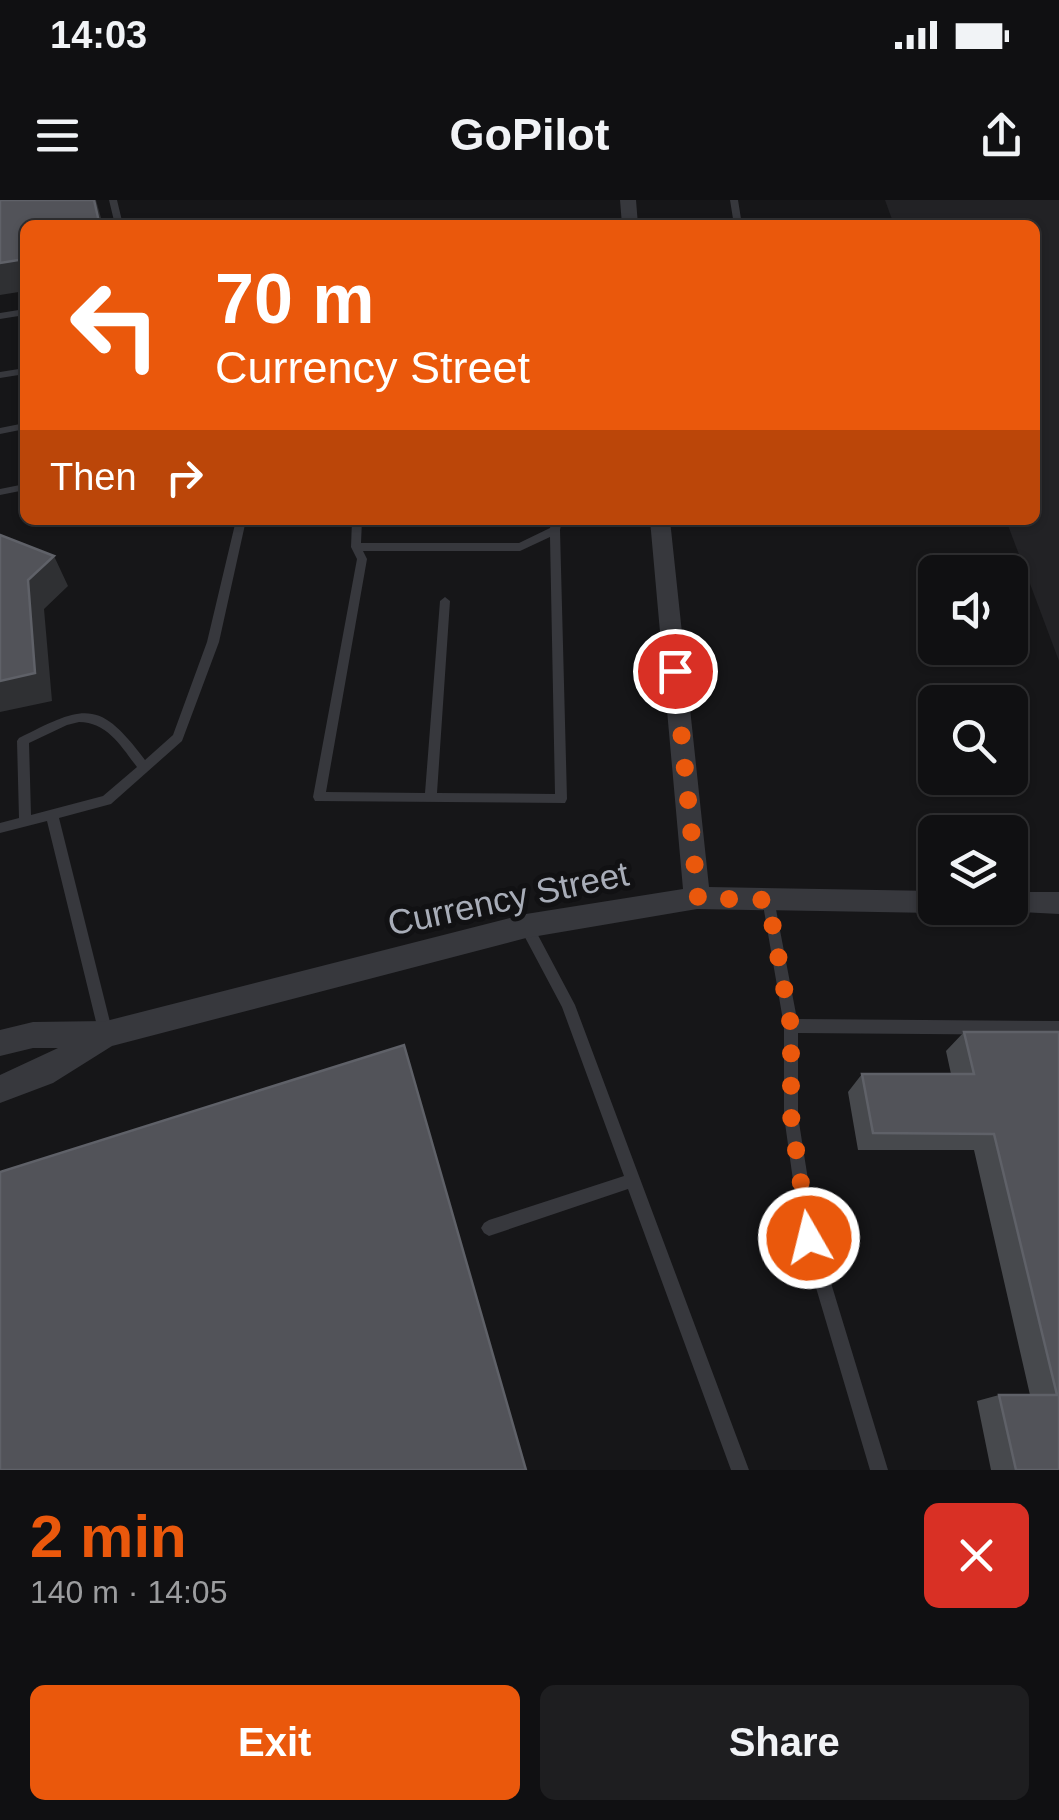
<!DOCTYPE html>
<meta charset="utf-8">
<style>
:root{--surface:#101012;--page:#1e1e20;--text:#f1f3f6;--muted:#9c9d9f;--line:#303032;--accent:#ea580c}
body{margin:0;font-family:Arial,sans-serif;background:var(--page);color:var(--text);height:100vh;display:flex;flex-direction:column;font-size:38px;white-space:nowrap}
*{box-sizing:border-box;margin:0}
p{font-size:32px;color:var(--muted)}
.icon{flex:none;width:55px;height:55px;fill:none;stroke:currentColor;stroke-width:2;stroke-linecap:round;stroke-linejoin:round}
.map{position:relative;height:1270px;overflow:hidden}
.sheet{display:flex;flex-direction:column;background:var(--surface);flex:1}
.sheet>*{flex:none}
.banner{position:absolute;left:20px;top:20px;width:1020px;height:305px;border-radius:15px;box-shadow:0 2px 8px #0004,0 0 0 2px var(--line);background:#ea580c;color:#fff;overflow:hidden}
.fabs{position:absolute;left:918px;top:355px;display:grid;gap:20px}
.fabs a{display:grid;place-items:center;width:110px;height:110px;border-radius:15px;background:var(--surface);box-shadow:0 2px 8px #0004,0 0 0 2px var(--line);font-size:50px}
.pin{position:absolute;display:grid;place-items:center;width:85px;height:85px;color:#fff;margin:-42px;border:5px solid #fff;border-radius:50%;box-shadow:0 2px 10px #0007}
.me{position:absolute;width:110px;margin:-55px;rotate:352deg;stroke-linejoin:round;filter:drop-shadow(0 0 8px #0008)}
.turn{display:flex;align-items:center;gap:35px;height:210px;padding:0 30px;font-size:45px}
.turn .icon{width:130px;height:130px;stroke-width:2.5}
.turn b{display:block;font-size:70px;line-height:85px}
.then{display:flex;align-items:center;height:95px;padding:0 30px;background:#0003;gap:20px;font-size:38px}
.round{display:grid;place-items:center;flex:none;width:105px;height:105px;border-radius:15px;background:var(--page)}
.head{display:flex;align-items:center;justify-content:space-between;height:170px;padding:0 30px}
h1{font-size:60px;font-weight:700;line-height:75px;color:var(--accent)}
.button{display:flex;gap:20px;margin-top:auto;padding:20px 30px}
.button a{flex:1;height:115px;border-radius:15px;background:var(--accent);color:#fff;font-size:40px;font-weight:700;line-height:115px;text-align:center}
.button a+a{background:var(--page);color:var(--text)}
.status{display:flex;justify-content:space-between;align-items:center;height:70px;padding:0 50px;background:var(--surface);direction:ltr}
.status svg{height:28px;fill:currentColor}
header{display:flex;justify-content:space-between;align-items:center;height:130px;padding:0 30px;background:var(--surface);font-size:45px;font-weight:700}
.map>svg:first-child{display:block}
.built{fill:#222225}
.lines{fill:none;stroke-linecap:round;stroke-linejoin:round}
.service{fill:#37383d;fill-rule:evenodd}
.minor{fill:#37383d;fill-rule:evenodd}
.wall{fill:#47494d}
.shaded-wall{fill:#2f3033}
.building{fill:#525359;stroke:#5f6168;stroke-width:2.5}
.route{stroke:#ea580c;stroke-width:18;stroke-dasharray:0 32.4}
.labels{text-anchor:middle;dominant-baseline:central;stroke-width:10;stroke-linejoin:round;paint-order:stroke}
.street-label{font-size:35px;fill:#a8adb8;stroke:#111113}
</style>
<div class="status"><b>14:03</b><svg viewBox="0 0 49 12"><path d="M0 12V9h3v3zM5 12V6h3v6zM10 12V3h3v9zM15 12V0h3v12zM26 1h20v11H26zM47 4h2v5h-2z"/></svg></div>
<header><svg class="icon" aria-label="menu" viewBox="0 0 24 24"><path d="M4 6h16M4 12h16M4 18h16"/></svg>GoPilot<svg class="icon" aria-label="share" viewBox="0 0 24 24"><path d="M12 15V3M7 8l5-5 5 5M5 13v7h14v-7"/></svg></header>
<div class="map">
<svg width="1059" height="1270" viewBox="0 0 1059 1270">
<rect width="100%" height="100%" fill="#161618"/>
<path class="built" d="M885,0H1059V461L1006,320H1035V25H894Z"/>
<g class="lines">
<path class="service" d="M109,0H117L123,25H115Z
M730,0H738L742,25H734Z
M25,109V115L0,119V113Z
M25,168V174L0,178V172Z
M25,223V229L0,234V228Z
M25,284V290L0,295V289Z
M236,320H246L219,442L182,541L111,604L59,618L113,834L111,839L106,841L101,839L99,834L47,621L0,633V623L19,618L17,541L19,538C84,505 99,498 145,560L173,535L207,442ZM79,522C107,522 121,546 137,567L103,596L31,615L29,543L67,525Z
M352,320H362L361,343H519L550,328L552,320H562L560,330L567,599L565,603L315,601L313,597L357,359L351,347ZM550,337L555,594L437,593L450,401L445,397L440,401L425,593L326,592L367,359L363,351H520Z
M768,693L773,695L774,699L797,819L1059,821V835L798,833V916L817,1037L888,1270H870L801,1037L784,916V826L762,699L763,695Z
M526,720L531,722L575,805L749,1270H731L628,989L489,1036L484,1033L481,1028L484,1023L489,1020L624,976L562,807L519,726L521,722Z"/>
<path class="minor" d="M620,0H636L638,25H622Z
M650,320H670L709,687L935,691V708L944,710L935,713L697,709L526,738L112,846L53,883L0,903V875L58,848H33L0,856V830L33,822L106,821L526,714L683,689Z
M1010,692H1059V714L1001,711L999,708H1010Z"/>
</g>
<path class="wall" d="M390,320H506L505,323H390Z
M964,832H1059V1270H991L977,1201L999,1195H1030L974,950H858L848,892L862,874H951L946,851Z"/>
<path class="shaded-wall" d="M94,0H96L103,25H83Z
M25,59V91L0,95V63Z
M54,356L68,386L44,409L52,501L0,512V481L28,380Z"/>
<path class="building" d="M0,0H94L99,22L83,25H25V34L23,35L25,59L0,63Z
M0,335L54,356L28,380L35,473L0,481Z
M964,832H1059V1270H1016L999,1195H1057L994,934L873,933L862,874H974Z
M404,845L526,1270H0V972Z"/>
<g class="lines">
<path class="route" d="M675,471L698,698L768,700L791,826V916L809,1038"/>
</g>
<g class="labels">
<g class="street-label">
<text transform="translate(508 698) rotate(-12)">Currency Street</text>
</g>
</g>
</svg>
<div class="fabs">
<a><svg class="icon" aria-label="sound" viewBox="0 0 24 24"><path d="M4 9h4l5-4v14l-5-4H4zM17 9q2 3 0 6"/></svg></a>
<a><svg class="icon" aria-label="search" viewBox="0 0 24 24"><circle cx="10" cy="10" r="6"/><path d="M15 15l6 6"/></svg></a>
<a><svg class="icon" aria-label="layers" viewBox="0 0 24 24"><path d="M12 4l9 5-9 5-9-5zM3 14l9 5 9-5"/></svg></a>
</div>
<div class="pin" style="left:675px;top:471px;background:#d93025"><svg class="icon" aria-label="arrive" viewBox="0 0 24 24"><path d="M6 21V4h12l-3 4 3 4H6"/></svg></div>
<svg class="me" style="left:809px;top:1038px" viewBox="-20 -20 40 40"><circle r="17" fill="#ea580c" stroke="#fff" stroke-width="3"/><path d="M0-11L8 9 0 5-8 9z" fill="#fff"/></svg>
<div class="banner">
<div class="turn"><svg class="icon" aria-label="left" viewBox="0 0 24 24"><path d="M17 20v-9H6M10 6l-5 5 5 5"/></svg><div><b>70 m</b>Currency Street</div></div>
<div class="then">Then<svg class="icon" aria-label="right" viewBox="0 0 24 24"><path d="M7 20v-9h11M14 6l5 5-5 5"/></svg></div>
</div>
</div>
<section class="sheet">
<div class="head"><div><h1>2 min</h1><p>140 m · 14:05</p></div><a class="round" style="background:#d93025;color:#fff"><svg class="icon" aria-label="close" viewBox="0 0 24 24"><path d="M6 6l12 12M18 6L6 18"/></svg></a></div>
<div class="button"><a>Exit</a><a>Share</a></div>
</section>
